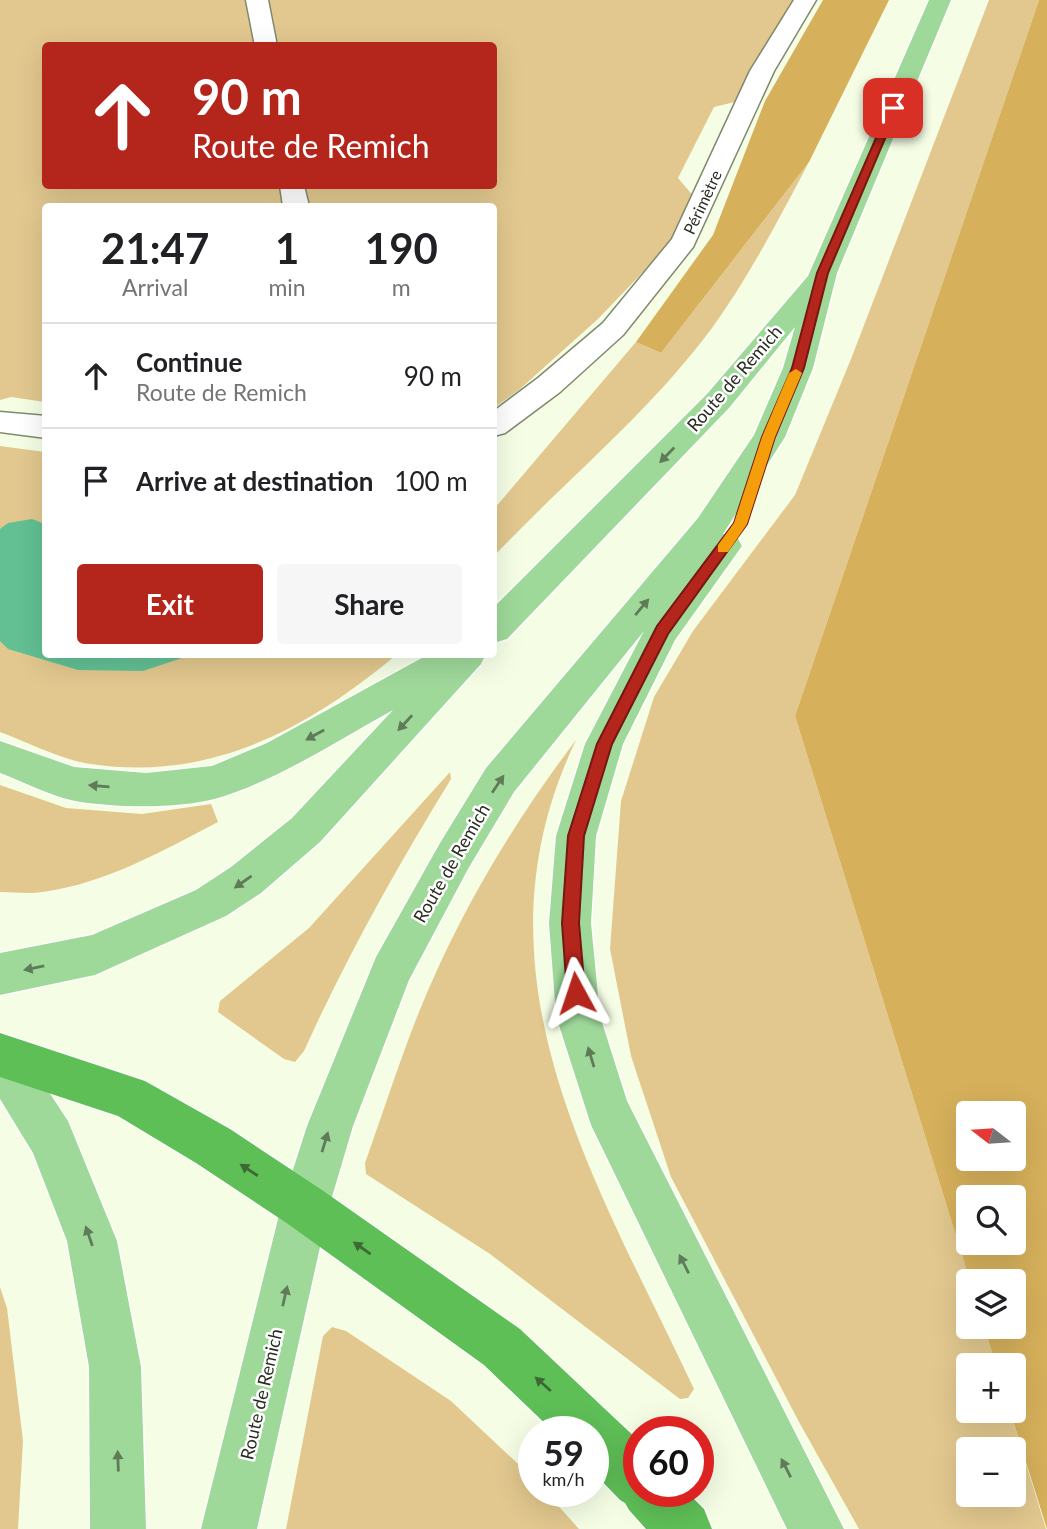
<!DOCTYPE html>
<meta charset="utf-8">
<style>
:root{--surface:#fff;--page:#f6f6f6;--text:#202124;--muted:#757577;--line:#e0e0e0;--accent:#b4251c}
body{margin:0;font-family:Lato,sans-serif;background:var(--page);color:var(--text);height:100vh;display:flex;flex-direction:column;font-size:26px;white-space:nowrap}
*{box-sizing:border-box;margin:0}
p{font-size:23px;color:var(--muted)}
.icon{flex:none;width:38px;height:38px;fill:none;stroke:currentColor;stroke-width:2;stroke-linecap:round;stroke-linejoin:round}
.map{position:relative;flex:1;overflow:hidden}
.panel{position:absolute;left:42px;top:203px;width:455px;height:455px;display:flex;flex-direction:column;background:var(--surface);border-radius:7px;box-shadow:0 7px 28px #0002}
.panel>*{flex:none}
.banner{position:absolute;left:42px;top:42px;width:455px;height:147px;border-radius:7px;box-shadow:0 7px 28px #0002;background:#b4251c;color:#fff;overflow:hidden}
.needle{width:46px;rotate:287deg}
.buttons{position:absolute;left:956px;top:1101px;display:grid;gap:14px}
.buttons a{display:grid;place-items:center;width:70px;height:70px;border-radius:7px;background:var(--surface);box-shadow:0 7px 28px #0002;font-size:35px}
.speed{position:absolute;left:518px;top:1416px;display:flex;gap:14px;font-size:35px;font-weight:700;text-align:center}
.speed>*{display:grid;place-content:center;width:91px;height:91px;border-radius:50%;background:var(--surface);box-shadow:0 7px 28px #0002;line-height:1}
.speed small{font-size:18px;font-weight:400}
.speed .limit{border:10px solid #d22;background:#fff;color:#111}
.pin{position:absolute;display:grid;place-items:center;width:60px;height:60px;color:#fff;margin:-30px;border-radius:14px;box-shadow:0 4px 10px #0006}
.me{position:absolute;width:77px;margin:-38px;rotate:355deg;stroke-linejoin:round;filter:drop-shadow(0 0 5px #0008)}
.turn{display:flex;align-items:center;gap:24px;height:147px;padding:0 35px;font-size:32px}
.turn .icon{width:91px;height:91px;stroke-width:2.5}
.turn b{display:block;font-size:49px;line-height:60px}
.eta{display:flex;justify-content:space-evenly;align-items:center;height:119px;text-align:center}
.eta b{font-size:42px;font-weight:700;line-height:49px}
.primary-button{display:flex;gap:14px;margin-top:auto;padding:14px 35px}
.primary-button a{flex:1;height:80px;border-radius:7px;background:var(--accent);color:#fff;font-size:28px;font-weight:700;line-height:80px;text-align:center}
.primary-button a+a{background:var(--page);color:var(--text)}
ul{padding:0;list-style:none}
li{display:flex;align-items:center;gap:21px;height:105px;padding:0 35px;border-top:2px solid var(--line)}
li div{flex:1}
li b{display:block;font-size:26px}
li em{font-style:normal}
.map>svg:first-child{display:block}
.green{fill:#e2c88f;fill-rule:evenodd}
.forest{fill:#d6b05b;fill-rule:evenodd}
.water{fill:#62c093}
.lines{fill:none;stroke-linecap:round;stroke-linejoin:round}
.minor-casing{stroke:#808a6e;stroke-width:3}
.major-casing{stroke:#fff;stroke-width:3}
.highway-casing{stroke:#fff;stroke-width:3}
.minor{fill:#fff;fill-rule:evenodd}
.major{fill:#9fd99a;fill-rule:evenodd}
.highway{fill:#5fbf57;fill-rule:evenodd}
.oneway{fill:#5f7b58}
.oneway2{fill:#3f6837}
.route{fill:#b4251c;stroke:#751812;stroke-width:2}
.slow{fill:#f59e0b}
.labels{text-anchor:middle;dominant-baseline:central;stroke-width:5;stroke-linejoin:round;paint-order:stroke}
.far-street-label{font-size:16px;fill:#2a2e22;stroke:#fff}
.street-label{font-size:18px;fill:#2a2e22;stroke:#fff}
</style>
<div class="map">
<svg width="1047" height="1529" viewBox="0 0 1047 1529">
<rect width="100%" height="100%" fill="#f5fee5"/>
<path class="green" d="M0,0H793L739,101L714,107L678,178L695,198L664,250L598,319L520,389L494,408V206H46L45,402L11,397L0,400ZM46,46H494V186H46Z
M989,0H1039L795,716L970,1281L968,1326L984,1327L996,1365H968V1410L1010,1411L1046,1529H859L799,1422L671,1177L631,1056L610,949L621,801L654,697L693,631L795,495L851,359ZM968,1449H1013V1494H968Z
M809,162C779,219 750,275 712,328C649,413 566,480 494,556V509L636,342L661,353Z
M0,446L45,452L46,654L396,655C308,729 209,782 91,764C62,760 27,742 0,732Z
M576,740C464,974 596,1180 694,1389L688,1398L680,1399L490,1254L366,1174L365,1163C383,1113 399,1062 419,1012C458,915 513,823 576,740Z
M450,772L451,779C397,867 347,956 304,1051L295,1062L284,1059L218,1012L220,1001L309,928Z
M0,785L66,808L142,814L211,804L218,822C162,851 107,883 43,892C29,894 14,892 0,892Z
M0,1287L7,1308L23,1441L18,1529H0Z
M332,1327L346,1331L451,1401L534,1479V1491H545L579,1529H286L323,1336Z"/>
<path class="forest" d="M823,0H889L809,162L661,353L636,342L713,235L765,101Z
M1039,0H1047V1529L1010,1411L1013,1410V1365H996L984,1327L1013,1326V1281H970L795,716ZM968,1113H1013V1158H968ZM968,1197H1013V1242H968Z"/>
<path class="water" d="M32,519L45,524L46,654L184,655L182,658L143,671L78,670L8,649L0,641V529L8,523Z"/>
<g class="lines">
<g class="minor-casing">
<path id="minor" d="M246,0H268L277,46H255Z
M794,0H816L774,71L693,247L623,335L560,392L505,433L494,436V411L538,378L603,323L672,239L750,71Z
M280,186H304L309,206H283Z
M0,412L46,416V438L0,432Z"/>
</g>
<g class="major-casing">
<path id="major" d="M929,0H951L837,273L813,368L785,437L723,534L737,537L742,546L675,640L623,744L596,836L591,923L600,1016L627,1101L844,1529H787L591,1125L556,1016L549,923L556,836L585,744L644,631L514,792L468,869L409,980L353,1126L329,1207L257,1529H201L281,1207L307,1126L376,957L440,843L486,768L698,518L754,435L783,368L795,327L729,408L507,639L494,643V607L707,394L808,276Z
M429,654H486L481,664L320,842L261,893L226,916L95,975L0,995V953L92,935L196,890L231,867L292,818L393,710C337,741 280,779 218,798C180,809 114,808 75,801C50,796 24,782 0,773V741L74,767L146,773L212,766L267,743Z
M0,1036L16,1042L68,1121L117,1241L141,1367L146,1529H90L89,1367L67,1241L33,1153L0,1099Z"/>
</g>
<g class="highway-casing">
<path id="highway" d="M0,1033L145,1081L230,1129L322,1190L520,1329L639,1441V1491H686L704,1509L712,1529H646L629,1510L625,1503L620,1500L593,1472V1432H554L484,1365L288,1224L196,1163L118,1116L0,1077Z"/>
</g>
<use href="#minor" class="minor"/>
<use href="#major" class="major"/>
<use href="#highway" class="highway"/>
</g>
<defs><path id="oneway-solid" d="M-6-.8H1V-3.2L6.5 0L1 3.2V.8H-6Z" transform="scale(1.75)"/></defs>
<g class="oneway">
<use href="#oneway-solid" transform="translate(667 455) rotate(134)"/>
<use href="#oneway-solid" transform="translate(642 607) rotate(-50)"/>
<use href="#oneway-solid" transform="translate(405 723) rotate(133)"/>
<use href="#oneway-solid" transform="translate(315 735) rotate(151)"/>
<use href="#oneway-solid" transform="translate(498 784) rotate(-56)"/>
<use href="#oneway-solid" transform="translate(99 786) rotate(-175)"/>
<use href="#oneway-solid" transform="translate(243 882) rotate(145)"/>
<use href="#oneway-solid" transform="translate(34 968) rotate(168)"/>
<use href="#oneway-solid" transform="translate(591 1057) rotate(-107)"/>
<use href="#oneway-solid" transform="translate(325 1142) rotate(-73)"/>
<use href="#oneway-solid" transform="translate(89 1236) rotate(-109)"/>
<use href="#oneway-solid" transform="translate(684 1264) rotate(-117)"/>
<use href="#oneway-solid" transform="translate(285 1296) rotate(-77)"/>
<use href="#oneway-solid" transform="translate(118 1461) rotate(-92)"/>
<use href="#oneway-solid" transform="translate(786 1468) rotate(-117)"/>
</g>
<g class="oneway2">
<use href="#oneway-solid" transform="translate(249 1170) rotate(-147)"/>
<use href="#oneway-solid" transform="translate(362 1248) rotate(-145)"/>
<use href="#oneway-solid" transform="translate(543 1384) rotate(-138)"/>
</g>
<path class="route" d="M890,106L898,108L828,273L804,368L775,437L747,524L668,634L612,744L584,836L579,923L585,993L583,999L576,1001L570,999L567,993L562,923L568,836L597,744L657,626L734,523L762,437L792,368L817,273Z"/>
<path class="slow" d="M796,369L802,373L775,437L747,524L728,552H718V545L734,523L762,437L789,373Z"/>
<g class="labels">
<g class="far-street-label">
<text transform="translate(702 202) rotate(-65)">Périmètre</text>
</g>
<g class="street-label">
<text transform="translate(734 378) rotate(-49)">Route de Remich</text>
<text transform="translate(451 863) rotate(-60)">Route de Remich</text>
<text transform="translate(261 1394) rotate(-77)">Route de Remich</text>
</g>
</g>
</svg>
<div class="buttons">
<a><svg class="needle" viewBox="-14 -14 28 28"><path d="M0-13l5 13h-10z" fill="#e53935"/><path d="M0 13l5-13h-10z" fill="#757577"/></svg></a>
<a><svg class="icon" aria-label="search" viewBox="0 0 24 24"><circle cx="10" cy="10" r="6"/><path d="M15 15l6 6"/></svg></a>
<a><svg class="icon" aria-label="layers" viewBox="0 0 24 24"><path d="M12 4l9 5-9 5-9-5zM3 14l9 5 9-5"/></svg></a>
<a>+</a>
<a>−</a>
</div>
<div class="speed"><div>59<small>km/h</small></div><div class="limit">60</div></div>
<div class="pin" style="left:893px;top:108px;background:#d93025"><svg class="icon" aria-label="arrive" viewBox="0 0 24 24"><path d="M6 21V4h12l-3 4 3 4H6"/></svg></div>
<svg class="me" style="left:576px;top:993px" viewBox="-20 -20 40 40"><path d="M0-17L14 15 0 8-14 15z" fill="#b4251c" stroke="#fff" stroke-width="4"/></svg>
<div class="banner">
<div class="turn"><svg class="icon" aria-label="ahead" viewBox="0 0 24 24"><path d="M12 20V5M6 11l6-6 6 6"/></svg><div><b>90 m</b>Route de Remich</div></div>
</div>
<section class="panel">
<div class="eta">
<div><b>21:47</b><p>Arrival</p></div>
<div><b>1</b><p>min</p></div>
<div><b>190</b><p>m</p></div>
</div>
<ul>
<li><svg class="icon" aria-label="ahead" viewBox="0 0 24 24"><path d="M12 20V5M6 11l6-6 6 6"/></svg><div><b>Continue</b><p>Route de Remich</p></div><em>90 m</em></li>
<li><svg class="icon" aria-label="arrive" viewBox="0 0 24 24"><path d="M6 21V4h12l-3 4 3 4H6"/></svg><div><b>Arrive at destination</b></div><em>100 m</em></li>
</ul>
<div class="primary-button"><a>Exit</a><a>Share</a></div>
</section>
</div>
